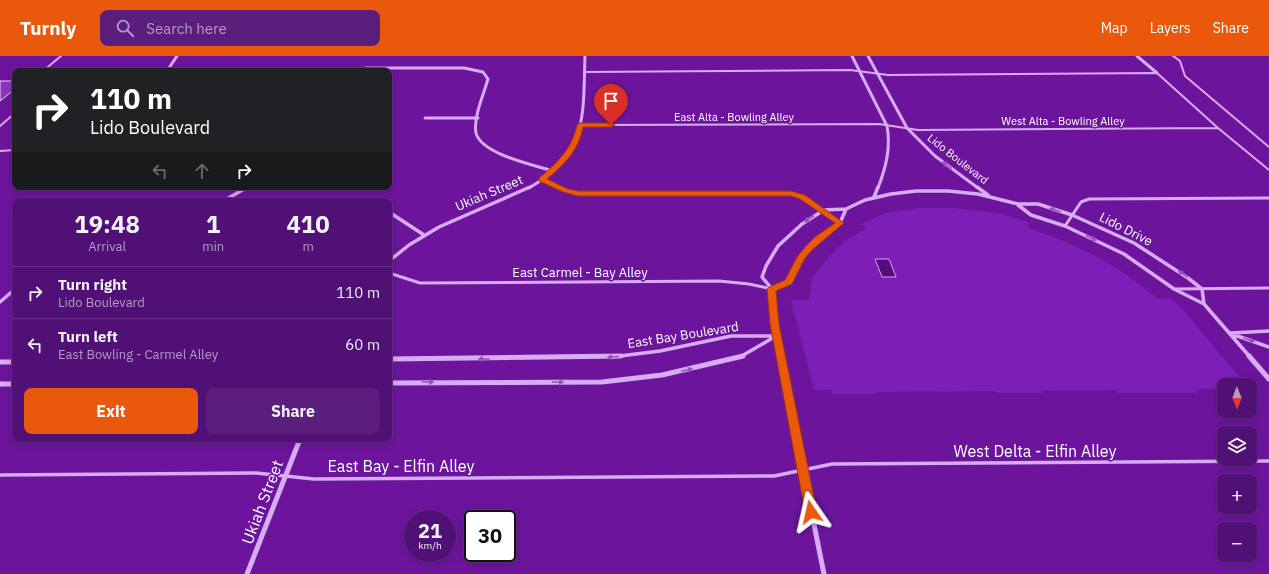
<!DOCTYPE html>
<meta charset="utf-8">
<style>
:root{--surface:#511075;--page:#5b1e7d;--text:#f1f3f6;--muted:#b49dc5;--line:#673087;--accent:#ea580c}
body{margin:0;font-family:"IBM Plex Sans",sans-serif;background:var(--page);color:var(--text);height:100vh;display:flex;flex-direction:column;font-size:15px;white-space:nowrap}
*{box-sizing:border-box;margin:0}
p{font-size:13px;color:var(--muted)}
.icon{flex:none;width:22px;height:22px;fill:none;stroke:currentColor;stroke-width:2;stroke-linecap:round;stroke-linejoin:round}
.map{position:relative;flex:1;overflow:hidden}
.sheet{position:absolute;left:12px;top:142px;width:380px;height:244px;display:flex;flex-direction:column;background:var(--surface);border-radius:8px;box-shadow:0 2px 10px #0003,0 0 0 1px var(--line)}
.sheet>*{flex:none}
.hud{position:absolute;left:12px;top:12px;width:380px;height:122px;border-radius:8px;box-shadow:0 2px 10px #0003,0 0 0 1px var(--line);background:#202124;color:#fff;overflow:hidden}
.needle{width:26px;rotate:179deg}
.controls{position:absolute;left:1217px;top:322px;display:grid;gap:8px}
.controls a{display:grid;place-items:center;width:40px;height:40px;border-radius:8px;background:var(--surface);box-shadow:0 2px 10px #0003,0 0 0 1px var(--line);font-size:20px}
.speed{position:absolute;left:404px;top:454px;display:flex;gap:8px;font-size:20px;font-weight:700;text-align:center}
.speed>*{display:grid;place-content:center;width:52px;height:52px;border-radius:50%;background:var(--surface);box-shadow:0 2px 10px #0003,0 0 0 1px var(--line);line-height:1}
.speed small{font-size:10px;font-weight:400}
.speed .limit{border:2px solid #111;border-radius:6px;background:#fff;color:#111}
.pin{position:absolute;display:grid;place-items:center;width:34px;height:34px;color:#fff;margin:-41px -17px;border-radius:50% 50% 50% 0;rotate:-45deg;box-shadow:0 0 4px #0007}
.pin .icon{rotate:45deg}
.me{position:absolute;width:44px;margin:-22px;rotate:349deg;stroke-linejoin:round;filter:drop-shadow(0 0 3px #0008)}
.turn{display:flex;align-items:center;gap:14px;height:84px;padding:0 12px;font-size:18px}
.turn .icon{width:52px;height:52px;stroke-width:2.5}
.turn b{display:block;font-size:28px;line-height:34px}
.lanes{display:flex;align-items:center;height:38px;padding:0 12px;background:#0003;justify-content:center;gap:20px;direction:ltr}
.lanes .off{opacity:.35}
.eta{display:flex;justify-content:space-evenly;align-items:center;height:68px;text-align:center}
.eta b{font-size:24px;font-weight:700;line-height:28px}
.cta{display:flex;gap:8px;margin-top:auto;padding:8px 12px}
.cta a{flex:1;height:46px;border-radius:8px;background:var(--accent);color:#fff;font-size:16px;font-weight:700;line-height:46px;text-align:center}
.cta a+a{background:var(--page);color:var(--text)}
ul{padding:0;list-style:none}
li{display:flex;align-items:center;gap:12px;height:52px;padding:0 12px;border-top:1px solid var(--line)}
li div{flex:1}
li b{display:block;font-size:15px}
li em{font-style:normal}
header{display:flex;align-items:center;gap:24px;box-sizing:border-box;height:56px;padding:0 20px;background:var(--accent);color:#fff}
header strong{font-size:19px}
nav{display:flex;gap:22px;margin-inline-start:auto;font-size:14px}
.search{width:280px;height:36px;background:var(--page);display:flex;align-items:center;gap:10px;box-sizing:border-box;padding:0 14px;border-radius:8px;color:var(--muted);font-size:15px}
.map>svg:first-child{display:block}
.green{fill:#7d1eb6}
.water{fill:#530e79;stroke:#d49ef5}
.building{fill:#8d36c0;stroke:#edd4fd}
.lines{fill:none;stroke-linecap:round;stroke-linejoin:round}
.service-far2{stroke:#d8acf3;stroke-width:2}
.service-far1{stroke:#d8acf3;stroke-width:3}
.service{stroke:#d8acf3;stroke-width:3.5}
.minor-far2{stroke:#d8acf3;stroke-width:3}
.minor-far1{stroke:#d8acf3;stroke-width:3.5}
.minor{stroke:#d8acf3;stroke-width:5}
.oneway{fill:#9751bf}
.route{fill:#ea580c;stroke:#983908}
.labels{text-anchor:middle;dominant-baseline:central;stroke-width:3;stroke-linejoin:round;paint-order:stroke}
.far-street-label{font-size:11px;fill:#fff;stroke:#6c159c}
.street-label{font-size:13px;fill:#fff;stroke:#6c159c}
.near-street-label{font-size:16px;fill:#fff;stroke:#6c159c}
</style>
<header>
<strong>Turnly</strong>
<div class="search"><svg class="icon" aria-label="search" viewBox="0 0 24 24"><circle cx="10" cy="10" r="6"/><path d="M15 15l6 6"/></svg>Search here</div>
<nav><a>Map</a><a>Layers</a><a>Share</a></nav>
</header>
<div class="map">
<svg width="1269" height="518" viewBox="0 0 1269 518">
<rect width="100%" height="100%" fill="#6c159c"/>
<path class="green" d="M921,152H952L998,157L1029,166L1028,172L1059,183L1098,201L1130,221L1158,243L1171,242L1186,257L1246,329H1224V333H1196L1198,337H1118L1115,334L1041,335L1042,337H997L996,335L876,336V338H832L831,334H814L791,244H809L812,222L829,201L845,185L867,172L861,168L886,157Z"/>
<path class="water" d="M875,203H889L896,221H882Z"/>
<path class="building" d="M0,25H15V33L0,45Z"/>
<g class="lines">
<path class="service-far2" d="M1173,0L1180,5L1185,20L1269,91
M43,15L61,0
M584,16L850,14L888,19L1157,17L1218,72L1269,114
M580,69L879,68L918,74L1218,72
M0,70L15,57
M0,95L15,94
M542,123L560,132"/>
<path class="service-far1" d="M558,131L578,138H791L802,141L840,167
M1065,170L1081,146L1089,143L1269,142
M389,217L420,227L719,225L749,228L772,233
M1174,233L1269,232"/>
<path class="service" d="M0,419L256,417L314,423L774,420L832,408L1269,405"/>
<path class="minor-far2" d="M852,0L887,70C891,92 886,111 878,132
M868,0L907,72L935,100L978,132
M1137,0L1157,17
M167,15L177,0
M354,15L366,12H464L483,16L488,23C484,37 473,62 476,77C481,98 534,109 553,115
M425,62H478
M79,131H91
M529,132C588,98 583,61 585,0"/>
<path class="minor-far1" d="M79,131H91
M977,131L988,139
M874,141L878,131
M223,145L248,131
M1018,149L1031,159L1065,170L1124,198L1174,233L1204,248L1250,301
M389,156L424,179
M389,205L409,189L439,171L530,131
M772,233L789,226L801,201L817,183L840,167L846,153
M0,246L15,233
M1229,277L1269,291
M1231,277L1269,275
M612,301L660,295L731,280H776
M740,301L776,280
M780,301L772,256V233L762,221L766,210L778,190L802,168L824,154L846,153L865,144L891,138L916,135H948L978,138L1018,148H1038L1072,159L1134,187L1188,222L1202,233L1204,248"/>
<path class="minor" d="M780,300L824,518
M1249,300L1269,323
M389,303L621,300
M0,306H15
M389,327L602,326L662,319L743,300
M0,328H15
M247,518L300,383"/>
</g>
<defs><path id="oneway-solid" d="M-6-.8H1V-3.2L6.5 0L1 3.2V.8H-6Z"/></defs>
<g class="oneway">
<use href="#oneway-solid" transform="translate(947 109) rotate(-144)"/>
<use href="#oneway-solid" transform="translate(1055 154) rotate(-162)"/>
<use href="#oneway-solid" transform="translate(809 163) rotate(147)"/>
<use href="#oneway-solid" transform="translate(1091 182) rotate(24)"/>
<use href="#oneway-solid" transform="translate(1183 218) rotate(-146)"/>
<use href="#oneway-solid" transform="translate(1249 284) rotate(19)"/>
<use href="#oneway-solid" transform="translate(613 301) rotate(176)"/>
<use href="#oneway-solid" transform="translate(484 303) rotate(180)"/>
<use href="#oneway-solid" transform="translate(687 314) rotate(-12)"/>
<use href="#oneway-solid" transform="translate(428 326)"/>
<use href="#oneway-solid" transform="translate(558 326)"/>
</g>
<path class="route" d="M580,67H611L615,69L611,71H583C579,94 564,109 547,123L568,133L578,135H791L805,139L844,167L812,194L805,202L792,228L776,235L779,268L817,456L815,459L811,461L807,459L805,456L770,268L767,233L769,231L785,224L797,201L806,190L815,181L835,167L800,143L791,140H578L563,136L539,125V122C557,107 572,93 577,69Z"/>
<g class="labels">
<g class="far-street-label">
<text x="734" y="61">East Alta - Bowling Alley</text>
<text x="1063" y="65">West Alta - Bowling Alley</text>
<text transform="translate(958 103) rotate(38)">Lido Boulevard</text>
</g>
<g class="street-label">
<text transform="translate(489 137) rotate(-23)">Ukiah Street</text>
<text transform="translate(1126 173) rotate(27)">Lido Drive</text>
<text x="580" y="216">East Carmel - Bay Alley</text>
<text transform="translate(683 279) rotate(-9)">East Bay Boulevard</text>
</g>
<g class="near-street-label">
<text x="1035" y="395">West Delta - Elfin Alley</text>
<text x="401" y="410">East Bay - Elfin Alley</text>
<text transform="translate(262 446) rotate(-69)">Ukiah Street</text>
</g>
</g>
</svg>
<div class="controls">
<a><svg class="needle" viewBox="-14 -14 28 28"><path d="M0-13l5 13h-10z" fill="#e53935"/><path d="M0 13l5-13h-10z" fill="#b49dc5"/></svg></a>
<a><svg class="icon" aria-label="layers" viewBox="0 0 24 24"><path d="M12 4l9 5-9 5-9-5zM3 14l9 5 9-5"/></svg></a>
<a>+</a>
<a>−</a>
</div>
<div class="speed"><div>21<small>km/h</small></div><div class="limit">30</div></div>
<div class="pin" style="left:611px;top:69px;background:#d93025"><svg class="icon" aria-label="arrive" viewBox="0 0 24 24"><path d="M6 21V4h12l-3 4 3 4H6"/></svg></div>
<svg class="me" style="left:811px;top:456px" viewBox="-20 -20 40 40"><path d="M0-17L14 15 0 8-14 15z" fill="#ea580c" stroke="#fff" stroke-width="4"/></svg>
<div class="hud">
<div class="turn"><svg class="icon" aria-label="right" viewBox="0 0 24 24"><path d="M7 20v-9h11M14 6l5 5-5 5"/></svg><div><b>110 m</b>Lido Boulevard</div></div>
<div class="lanes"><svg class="icon off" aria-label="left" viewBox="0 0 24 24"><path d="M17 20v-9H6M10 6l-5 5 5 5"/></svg><svg class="icon off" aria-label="ahead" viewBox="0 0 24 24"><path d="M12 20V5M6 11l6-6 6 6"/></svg><svg class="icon" aria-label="right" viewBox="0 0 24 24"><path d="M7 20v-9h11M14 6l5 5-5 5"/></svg></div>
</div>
<section class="sheet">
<div class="eta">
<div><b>19:48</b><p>Arrival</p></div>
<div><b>1</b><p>min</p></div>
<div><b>410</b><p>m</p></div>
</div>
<ul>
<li><svg class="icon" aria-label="right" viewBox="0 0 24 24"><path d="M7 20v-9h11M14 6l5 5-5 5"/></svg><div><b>Turn right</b><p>Lido Boulevard</p></div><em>110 m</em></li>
<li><svg class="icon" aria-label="left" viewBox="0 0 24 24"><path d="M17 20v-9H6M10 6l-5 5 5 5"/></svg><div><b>Turn left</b><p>East Bowling - Carmel Alley</p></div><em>60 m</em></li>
</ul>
<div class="cta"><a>Exit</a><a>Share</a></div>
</section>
</div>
